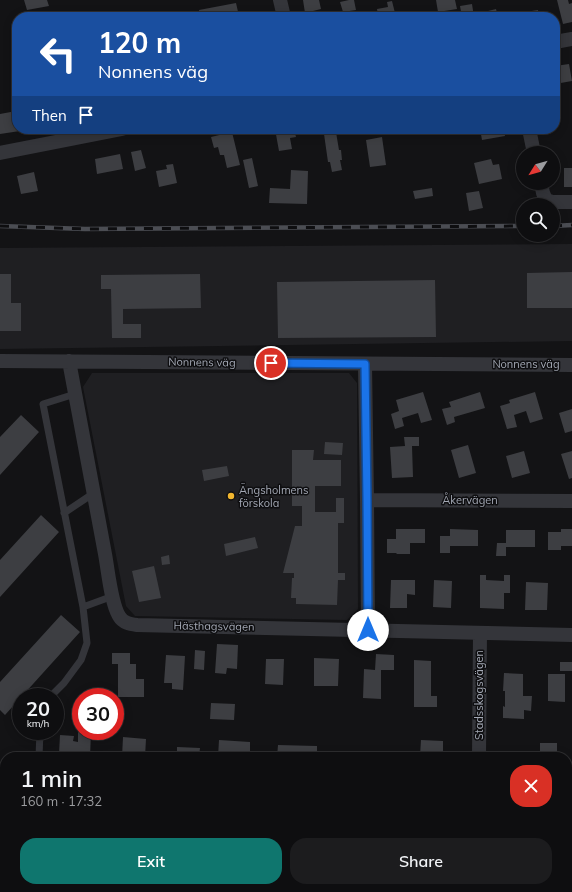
<!DOCTYPE html>
<meta charset="utf-8">
<style>
:root{--surface:#0e0e10;--page:#1c1c1e;--text:#f1f3f6;--muted:#9b9c9f;--line:#2e2e30;--accent:#0f766e}
body{margin:0;font-family:Mulish,sans-serif;background:var(--page);color:var(--text);height:100vh;display:flex;flex-direction:column;font-size:15px;white-space:nowrap}
*{box-sizing:border-box;margin:0}
p{font-size:13px;color:var(--muted)}
.icon{flex:none;width:22px;height:22px;fill:none;stroke:currentColor;stroke-width:2;stroke-linecap:round;stroke-linejoin:round}
.map{position:relative;flex:1;overflow:hidden}
.side{position:absolute;left:0px;top:752px;width:572px;height:140px;display:flex;flex-direction:column;background:var(--surface);border-radius:16px 16px 0 0;box-shadow:0 2px 10px #0003,0 0 0 1px var(--line)}
.side>*{flex:none}
.hud{position:absolute;left:12px;top:12px;width:548px;height:122px;border-radius:16px;box-shadow:0 2px 10px #0003,0 0 0 1px var(--line);background:#1a4fa0;color:#fff;overflow:hidden}
.needle{width:26px;rotate:233deg}
.controls{position:absolute;left:516px;top:146px;display:grid;gap:8px}
.controls a{display:grid;place-items:center;width:44px;height:44px;border-radius:50%;background:var(--surface);box-shadow:0 2px 10px #0003,0 0 0 1px var(--line);font-size:20px}
.speed{position:absolute;left:12px;top:688px;display:flex;gap:8px;font-size:20px;font-weight:700;text-align:center}
.speed>*{display:grid;place-content:center;width:52px;height:52px;border-radius:50%;background:var(--surface);box-shadow:0 2px 10px #0003,0 0 0 1px var(--line);line-height:1}
.speed small{font-size:10px;font-weight:400}
.speed .limit{border:6px solid #d22;background:#fff;color:#111}
.pin{position:absolute;display:grid;place-items:center;width:34px;height:34px;color:#fff;margin:-17px;border:2px solid #fff;border-radius:50%;box-shadow:0 1px 4px #0007}
.me{position:absolute;width:44px;margin:-22px;rotate:0deg;stroke-linejoin:round;filter:drop-shadow(0 0 3px #0008)}
.turn{display:flex;align-items:center;gap:14px;height:84px;padding:0 20px;font-size:18px}
.turn .icon{width:52px;height:52px;stroke-width:2.5}
.turn b{display:block;font-size:28px;line-height:34px}
.then{display:flex;align-items:center;height:38px;padding:0 20px;background:#0003;gap:8px;font-size:15px}
.round{display:grid;place-items:center;flex:none;width:42px;height:42px;border-radius:16px;background:var(--page)}
.headline{display:flex;align-items:center;justify-content:space-between;height:68px;padding:0 20px}
h1{font-size:24px;font-weight:600;line-height:30px}
.cta{display:flex;gap:8px;margin-top:auto;padding:8px 20px}
.cta a{flex:1;height:46px;border-radius:16px;background:var(--accent);color:#fff;font-size:16px;font-weight:600;line-height:46px;text-align:center}
.cta a+a{background:var(--page);color:var(--text)}
.map>svg:first-child{display:block}
.built{fill:#1f1f22}
.building{fill:#3d3e42}
.lines{fill:none;stroke-linecap:round;stroke-linejoin:round}
.service{stroke:#34353a;stroke-width:7}
.minor{stroke:#34353a;stroke-width:14}
.rail-casing{stroke:#4b4d53;stroke-width:4.5}
.rail{stroke:#0e0e10;stroke-width:3;stroke-dasharray:9;stroke-linecap:butt}
.route-casing{stroke:#114b97;stroke-width:10}
.route{stroke:#1a73e8;stroke-width:7}
.poi-dot{fill:#f1b62f;stroke:#0e0e10;stroke-width:1.5}
.labels{text-anchor:middle;dominant-baseline:central;stroke-width:3;stroke-linejoin:round;paint-order:stroke}
.street-label{font-size:11px;fill:#a4a9b5;stroke:#0e0e10}
.poi-label{font-size:11px;fill:#a4a9b5;stroke:#0e0e10;text-anchor:start}
</style>
<div class="map">
<svg width="572" height="892" viewBox="0 0 572 892">
<rect width="100%" height="100%" fill="#131315"/>
<path class="built" d="M572,244V341L0,349V248Z
M92,373H349L357,383L358,609L347,620L135,616L126,606L83,387Z"/>
<path class="building" d="M24,0H47L49,6L27,10Z
M303,0H319L321,9L305,13Z
M349,0H354L356,10L343,12L340,2Z
M436,0H455L457,9L438,12Z
M557,0H568L569,4L572,3V22L563,24Z
M392,1L395,13L378,16L377,9L388,7L387,2Z
M236,3L239,16L231,17H200L199,10Z
M472,4L474,17H462L460,6Z
M496,9L498,17H485L484,12Z
M538,10L539,17H519L518,13Z
M569,64L572,81L555,84V66Z
M16,111L17,117V129H19L20,131L0,134V114Z
M275,129H294L296,137L290,138L292,149L279,151Z
M480,129H504L505,136L482,140Z
M232,132L240,165L227,168L224,155H220L218,147L214,148L211,137Z
M336,132L339,150H341L342,160H340L342,170L332,172L330,162H328L324,134Z
M382,137L386,165L370,167L366,140Z
M141,150L146,168L135,171L131,152Z
M120,154L123,169L97,174L95,159Z
M252,158L258,186L249,188L243,160Z
M491,159L493,165L499,164L502,179L479,184L474,163Z
M173,164L177,183L159,187L156,171L167,169L166,165Z
M564,168H572V187H564Z
M291,170L308,171L307,204L269,203L270,188L290,189Z
M34,172L38,191L21,194L17,176Z
M432,188L433,196L415,199L413,191Z
M479,191L483,208L469,211L466,193Z
M572,272V308H527V273Z
M0,274H11V303H21V331H0Z
M200,274L201,308L123,309V324H141V338H112L111,289H101V275Z
M435,280L436,337L278,338L277,282Z
M423,392L432,420L421,423L418,413L402,418L404,426L395,429L391,414L399,411L396,400Z
M480,392L485,408L454,417L455,422L447,425L442,409L451,407L449,402Z
M535,392L543,419L530,423L526,411L514,415L517,427L507,429L500,406L510,403L509,400Z
M572,409V431L565,433L559,413Z
M21,415L39,432L0,475V437Z
M404,437H419V446H412L413,477L392,478L390,447L405,446Z
M325,442L343,443L342,455L324,454Z
M468,445L476,473L459,478L451,450Z
M292,450H314L313,460H341V486H315V512H336V498H344V523H338V573H345V580H338L337,605L296,604V598H291L292,578H294V573H283L295,526H302V506H292Z
M524,451L530,473L512,478L506,456Z
M572,451V478L569,479L561,454Z
M227,466L229,476L204,481L202,470Z
M41,515L59,532L0,597V560Z
M396,529H425V543H410V554H397L396,553H387V539H396Z
M450,529L478,530V546H450V553H440V536H450Z
M561,529H572V546H561V550H548V532H561Z
M506,530H535V547H506V556H496L497,543H506Z
M255,537L258,548L226,556L224,544Z
M169,555L170,564L162,565L161,557Z
M154,566L161,598L139,602L132,571Z
M480,575H486V580L504,581V575H510V593H504V609L480,608Z
M391,580H415V595L407,594V608H390Z
M434,580L452,581L451,608L433,607Z
M526,582L548,583L547,610H525Z
M61,615L80,632L5,715L0,710V682Z
M217,644L238,645L237,669L227,668L226,674L215,673Z
M195,650L205,651L204,670L194,669Z
M112,653H130V664H136V679H144V697H118V664H112Z
M376,654L394,655V670H381V699L363,698L364,669L375,670Z
M166,655L185,656L183,690L172,689V683H164Z
M314,658L339,659L338,686H314Z
M266,659H284L283,685L265,684Z
M414,660L431,661V696H437V707H414Z
M560,662H572V671H560Z
M504,673L523,674V696H532L531,711L524,710V719L503,718V706L505,707V691H503Z
M548,674H565V702L548,701Z
M211,703L235,704L234,720L210,719Z
M78,732L91,733L90,757H73V755L59,754L60,735L74,736L73,741L78,742Z
M123,737L146,739L145,757H122Z
M219,740L250,742V751H254V757H218Z
M421,740L443,741V757H417V755L420,756Z
M540,743H557V755H540Z
M278,745L317,746V757H277Z
M177,747L200,748L199,757H177Z
M345,751L376,753V757H345Z
M302,887H317V890L302,889Z
M339,887H351V891L339,890Z
M374,887H387V892H374Z
M502,887H522V890L502,889Z"/>
<g class="lines">
<path class="service" d="M64,513L94,493
M83,607L113,596
M50,697L64,683L81,660L87,643L83,607L43,404L75,394
M39,757L40,731"/>
<path class="minor" d="M280,0L284,17
M555,42L572,39
M529,129L534,153
M0,153L122,129
M541,183L543,193L546,200L552,202H572
M0,361L572,365
M69,361C81,425 93,489 105,554C108,570 111,603 119,616C123,623 130,624 137,625L572,635
M365,364L367,500L368,630
M367,500L572,501
M479,757L480,633
M0,798H5
M567,817H572
M478,892V887"/>
<g class="rail-casing">
<path id="rail" d="M0,226L85,229L523,226
M553,226L572,225"/>
</g>
<use href="#rail" class="rail"/>
</g>
<g class="lines">
<g class="route-casing">
<path id="route" d="M271,363L365,364L367,500L368,630"/>
</g>
<use href="#route" class="route"/>
</g>
<circle class="poi-dot" cx="231" cy="496" r="4"/>
<g class="labels">
<g class="street-label">
<text transform="translate(202 362) rotate(1)">Nonnens väg</text>
<text x="526" y="364">Nonnens väg</text>
<text x="470" y="500">Åkervägen</text>
<text transform="translate(214 626) rotate(1)">Hästhagsvägen</text>
<text transform="translate(479 695) rotate(-90)">Stadsskogsvägen</text>
</g>
<g class="poi-label">
<text x="239" y="490">Ängsholmens<tspan x="239" dy="13">förskola</tspan></text>
</g>
</g>
</svg>
<div class="controls">
<a><svg class="needle" viewBox="-14 -14 28 28"><path d="M0-13l5 13h-10z" fill="#e53935"/><path d="M0 13l5-13h-10z" fill="#9b9c9f"/></svg></a>
<a><svg class="icon" aria-label="search" viewBox="0 0 24 24"><circle cx="10" cy="10" r="6"/><path d="M15 15l6 6"/></svg></a>
</div>
<div class="speed"><div>20<small>km/h</small></div><div class="limit">30</div></div>
<div class="pin" style="left:271px;top:363px;background:#d93025"><svg class="icon" aria-label="arrive" viewBox="0 0 24 24"><path d="M6 21V4h12l-3 4 3 4H6"/></svg></div>
<svg class="me" style="left:368px;top:630px" viewBox="-20 -20 40 40"><circle r="19" fill="#fff"/><path d="M0-13L10 11 0 6-10 11z" fill="#1a73e8"/></svg>
<div class="hud">
<div class="turn"><svg class="icon" aria-label="left" viewBox="0 0 24 24"><path d="M17 20v-9H6M10 6l-5 5 5 5"/></svg><div><b>120 m</b>Nonnens väg</div></div>
<div class="then">Then<svg class="icon" aria-label="arrive" viewBox="0 0 24 24"><path d="M6 21V4h12l-3 4 3 4H6"/></svg></div>
</div>
<section class="side">
<div class="headline"><div><h1>1 min</h1><p>160 m · 17:32</p></div><a class="round" style="background:#d93025;color:#fff"><svg class="icon" aria-label="close" viewBox="0 0 24 24"><path d="M6 6l12 12M18 6L6 18"/></svg></a></div>
<div class="cta"><a>Exit</a><a>Share</a></div>
</section>
</div>
